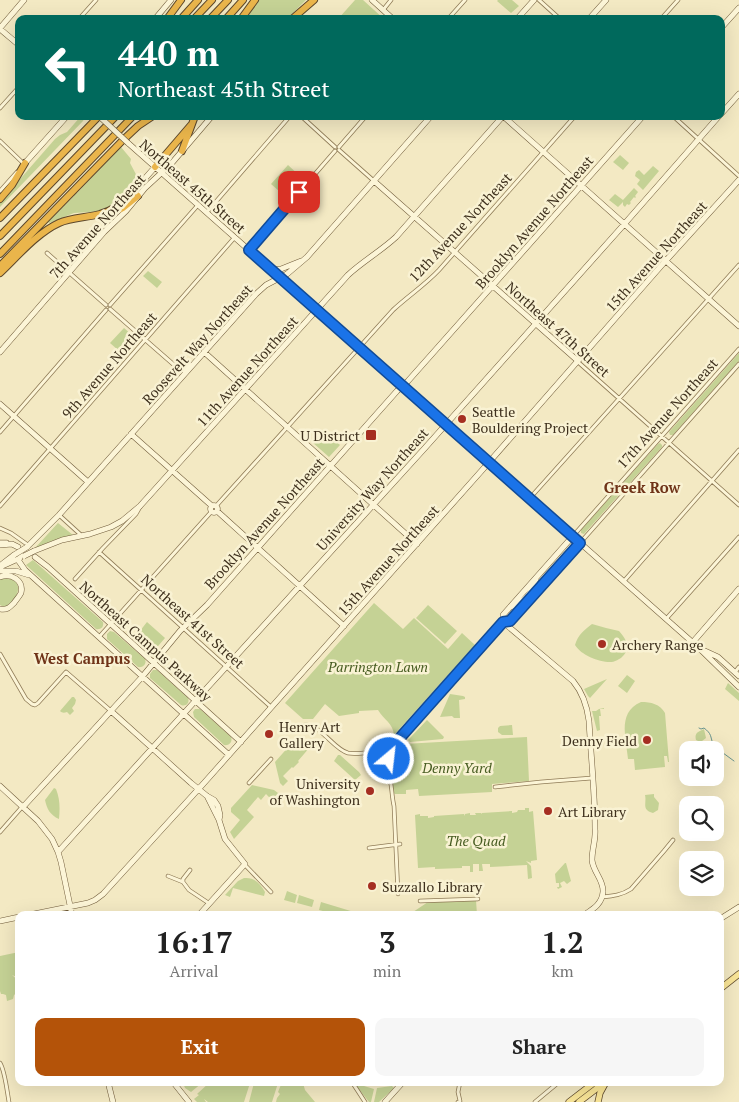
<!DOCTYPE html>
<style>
:root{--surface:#fff;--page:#f6f6f6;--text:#222;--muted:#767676;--accent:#b45309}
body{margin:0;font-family:"PT Serif",serif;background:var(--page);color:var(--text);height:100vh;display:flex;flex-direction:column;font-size:19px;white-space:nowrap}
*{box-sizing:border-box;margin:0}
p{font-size:16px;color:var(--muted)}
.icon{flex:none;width:28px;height:28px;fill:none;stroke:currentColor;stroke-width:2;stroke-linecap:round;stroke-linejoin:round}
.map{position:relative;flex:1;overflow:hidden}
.side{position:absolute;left:15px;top:911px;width:709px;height:175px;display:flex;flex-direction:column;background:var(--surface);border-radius:10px;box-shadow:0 5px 20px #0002}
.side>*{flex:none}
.banner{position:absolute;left:15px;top:15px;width:710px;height:105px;border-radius:10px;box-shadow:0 5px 20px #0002;background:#00695c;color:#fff;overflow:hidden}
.controls{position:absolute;left:679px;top:741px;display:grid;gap:10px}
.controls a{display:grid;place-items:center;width:45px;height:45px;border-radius:10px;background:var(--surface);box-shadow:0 5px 20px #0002;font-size:25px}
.pin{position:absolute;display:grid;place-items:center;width:42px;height:42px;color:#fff;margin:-21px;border-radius:10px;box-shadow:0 2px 8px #0006}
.me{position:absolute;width:55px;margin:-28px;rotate:28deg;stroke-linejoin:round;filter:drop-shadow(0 0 4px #0008)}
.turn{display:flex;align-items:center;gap:18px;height:105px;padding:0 20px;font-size:22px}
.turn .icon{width:65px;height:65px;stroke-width:2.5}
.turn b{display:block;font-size:35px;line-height:42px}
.eta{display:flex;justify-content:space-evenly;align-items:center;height:85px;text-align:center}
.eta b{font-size:30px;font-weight:800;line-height:35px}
.action{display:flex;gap:10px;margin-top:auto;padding:10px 20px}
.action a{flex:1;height:58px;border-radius:10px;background:var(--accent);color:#fff;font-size:20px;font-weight:800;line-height:58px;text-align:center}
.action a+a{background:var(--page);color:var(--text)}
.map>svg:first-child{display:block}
.green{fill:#c5d295}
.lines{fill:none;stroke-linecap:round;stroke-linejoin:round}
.stream{stroke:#6b958f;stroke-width:1}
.street-casing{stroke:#8f7b57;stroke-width:4.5}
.secondary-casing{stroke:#715c3b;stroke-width:6}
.primary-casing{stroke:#5d482c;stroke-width:7}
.highway-casing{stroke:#5d482c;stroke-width:8}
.street{stroke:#fcf5d7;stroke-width:3}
.secondary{stroke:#fcf5d7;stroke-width:5}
.primary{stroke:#f9e597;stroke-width:5.5}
.highway{stroke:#eab54b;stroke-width:6}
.secondary-bridge-casing{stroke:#715c3b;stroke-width:6;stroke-linecap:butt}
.secondary-bridge{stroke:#fcf5d7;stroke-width:5}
.route-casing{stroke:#114b97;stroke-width:12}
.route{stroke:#1a73e8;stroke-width:9}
.poi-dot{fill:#a52e21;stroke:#f9f2d3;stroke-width:2}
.labels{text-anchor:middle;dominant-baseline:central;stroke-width:5;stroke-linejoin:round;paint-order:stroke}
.street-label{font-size:14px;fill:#3e301d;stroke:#f9f2d3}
.poi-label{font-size:14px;fill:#3e301d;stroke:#f9f2d3;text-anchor:start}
.park-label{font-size:14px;font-style:italic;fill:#475c21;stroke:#f9f2d3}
.neighbourhood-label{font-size:15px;font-weight:bold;fill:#6f3318;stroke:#f9f2d3}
</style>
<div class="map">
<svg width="739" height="1102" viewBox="0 0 739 1102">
<rect width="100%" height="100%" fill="#f3e9c3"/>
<path class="green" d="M259,0H306L287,19H245Z
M355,0H363L384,19H338Z
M498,0H512L519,6L511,13L497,1Z
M81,116H85L83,121L0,207V202L55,139L60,135L67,132Z
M121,147L131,159L130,163L139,180L124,198L104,211L74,213L49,223L48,222L74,196V193H77Z
M620,155L629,163L623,170L613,162Z
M288,165L303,179L287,198L271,184Z
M653,166L659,171L643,190L637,184L640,180L635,176L636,172L639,170L644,175Z
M634,188L638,192L635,196L636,197L635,198L634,197L630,202L631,203L629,205L627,204L625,207L623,205V202L618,207L609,200L615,194L623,200Z
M148,271L162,282L157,288L143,276Z
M124,328L139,341L126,357L110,343Z
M739,353V361L673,435H670L669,432Z
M323,430L340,445L329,457L312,442Z
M660,443L662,445V447L584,534L581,533V530L658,444Z
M58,523L73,535L52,541L35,548Z
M33,560L103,622C104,627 101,630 96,629L26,565Z
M6,578C27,580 17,602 4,608V607L0,605V579Z
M85,584L105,602L102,606L82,588Z
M374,603L403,629L414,618L448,649L462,633L475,645L394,735C393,723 384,720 378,710L359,711V713L339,716L325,704L313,719H303L285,703Z
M428,605L457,631L445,644L416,618Z
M147,622L165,638L153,652L136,636Z
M592,624L606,628L619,631C627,640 632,649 621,658C617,660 615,662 610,662C598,662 581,655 575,645C578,635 584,630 592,624Z
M110,631L114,632L145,659C147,664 143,668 138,667L107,639V634Z
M153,670H157L188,698C190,703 186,707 181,705L150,678V674Z
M627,675L635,681L627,693L618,686Z
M607,679L590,698L588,696L584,689Z
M728,683L739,693V701L725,689Z
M450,694L463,696L465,697V699L459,700L460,718H454L452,716L440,717Z
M72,697H74L76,700L75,704L72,708L74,711L70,715L67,712C64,713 62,713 60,711Z
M641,702C651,702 660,704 665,713L669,762H668L667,756H664L665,767L635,770L634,759H628C626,739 617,712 641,702Z
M604,708V709H600L601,716H599L600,730L597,731L592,711H596L599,709Z
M195,709H200L231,737C233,742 229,746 224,745L194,717L193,712Z
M427,720L444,737L443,739L410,742L408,740Z
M512,725L513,735H502L498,732V728L500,726Z
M704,729L706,738L702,741L700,742L696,740C694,732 699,732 704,729Z
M298,736L310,747L298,761L299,762L293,768L292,767L283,776L288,781L283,786L280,783L275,762Z
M527,737L529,781L492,784V792L419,796L418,789L406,790V794H395L392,791L391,767L394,762L395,753L399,748L404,744Z
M338,755H340L359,772L361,775L355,780L334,761Z
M252,785L274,790L278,793L273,799V801L266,794L261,800L258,797L247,810L254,817L234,839L230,832L240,820L231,812V808Z
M54,788L56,789C60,799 60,808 59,819C50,815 47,809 45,800Z
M654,794V797L659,803L658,810L653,813C641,810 647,803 645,795Z
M525,808H529V812L533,811L537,860L531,861V863L526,861L531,866L532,878L528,879L527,865L490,867V864H482L483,871H479V864H473V872H470V866H462V868L435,869V867L418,868L415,815L420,814V816H428V818L434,817V816L464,814L465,816V814L470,813V815H476L475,813H481L482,814V813L512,811V813L517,812L518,810H525Z
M565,863H566L571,881L567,884L564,881L560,883L562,887L558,889L557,887H559V883H556L555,874Z
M244,878C254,877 260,883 265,892L264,896L233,888L230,897L225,895L238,881Z
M287,891L297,895L295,903L284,900Z
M299,895L314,900L312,907L297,903Z
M476,900L477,915H416L413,912L428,902Z
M321,902L354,912L353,914L338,915L319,910Z
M19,952V978L12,975L19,981V991L14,995L13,999L7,1001L6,995L3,994H1L0,991V956Z
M210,1082H250V1083L244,1102H208L204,1099L206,1102H197L194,1099L199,1095L197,1094Z
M282,1082L303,1083L305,1090L315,1102H276L277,1098L280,1094L278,1092Z
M183,1083V1082L202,1083L191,1092L185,1088Z
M254,1083H278L272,1102H249Z
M354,1083L374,1089L371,1102H369Z
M392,1086L394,1088L379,1102H374L377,1088Z"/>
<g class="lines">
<path class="stream" d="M699,728L701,729L704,728C712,734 710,736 713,744L717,745L719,750L734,761"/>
<g class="street-casing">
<path id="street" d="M539,0L560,19
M383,10L391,0
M79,19L96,0
M448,19L465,0
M661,19L678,0
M0,108L19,87
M301,116L335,147
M673,116L739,176
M0,141L24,164
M339,147L366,116
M339,150L374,181
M0,191L17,172
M207,212L290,116
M249,250L335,151
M47,253L106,305
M110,305L198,205
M110,309L181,371
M578,362L739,505
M0,432L106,310
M530,498L739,265
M0,506L235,237
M216,506L393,310C408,296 425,285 439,270L575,116
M59,515L81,535
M0,528L11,533L28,545
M573,536L739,349
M0,542H7
M580,543L739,364
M99,552L271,707
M75,579L103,548L136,514L140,507
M624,581L739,450
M666,619L739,537
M99,637L212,511
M0,654L26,699L32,704L35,705L38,703L66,672L111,711
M735,672L739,667
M297,730C314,712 331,749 348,753C359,755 376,751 387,750L389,759L387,763L382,766L376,764L374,759V751
M386,765C392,775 391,794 394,806L398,894
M249,783L271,759
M495,787L541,782L592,778
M0,832L22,807
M369,848L400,844
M245,865L271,892
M190,870L183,879V882L189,890L207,902
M168,876L183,882
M602,897C613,896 622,895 631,889L664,851L673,840
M420,901L478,899
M0,1063C5,1071 7,1091 9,1102
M352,1082L365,1102
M458,1102L460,1101L458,1092L460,1082
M535,1102L559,1082"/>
</g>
<g class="secondary-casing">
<path id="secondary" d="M372,0L393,19
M155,19L171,0
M517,19L534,0
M589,19L606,0
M0,28L24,0
M721,28L739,8
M0,29L19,45
M721,114L739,94
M503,116L739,326
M128,143L700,649L739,687
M25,163L67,116
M374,181L578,361
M127,199L155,167
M272,270L281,269L301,261
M0,352L104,232L126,211L145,188L171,164L212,116
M204,352L417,544
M180,370L186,368L189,365
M0,404L88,482
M131,434L212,506
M210.5 509a3.5 3.5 0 1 1 7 0a3.5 3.5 0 1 1-7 0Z
M217,511L344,626
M0,545L12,544L18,547
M27,547L59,515L256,294L266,285L287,274L307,257L431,116
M34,551L62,540L90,534L111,527L122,521L140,506L348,275C363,261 381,251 396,237L503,116
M21,555L18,560L25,570L229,755
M35,557L48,567L241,742
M1,565L14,555
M0,567L20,558
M0,571H16L29,575
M0,577C11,573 24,580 21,593C19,597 16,600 14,603C9,608 7,610 0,609
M510,607C523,604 534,591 536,578
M503,622L573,681C583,693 587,705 589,721C591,757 595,793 595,829C596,839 592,849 592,860C593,872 604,880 603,892C602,904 593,909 584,915
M504,622L511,621L580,543
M693,642L739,589
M705,651L718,657L739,676
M111,711L191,783L207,796L214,800L218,806L220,815L219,820
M387,750L390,749L503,622V615L573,536
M0,786L38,821L52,839L58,852L61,862L72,915
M23,807L142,677L180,631L207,605L397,391L408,381L643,116
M58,852L424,449L620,229L719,116
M29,915L88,903L95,900L103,894L204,783L484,468L661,266L739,180
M199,915L245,864L225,839L219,820L207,796
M720,919L739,907
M0,921L19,917
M108,1082L113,1102
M173,1082L189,1102
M385,1102L403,1082"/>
</g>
<g class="primary-casing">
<path id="primary" d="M720,989L739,974
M569,1102L595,1082
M579,1102L596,1089L601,1082
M598,1102L600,1093L606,1082"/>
</g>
<g class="highway-casing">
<path id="highway" d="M167,19L181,0
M181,19L198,0
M194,19L212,0
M210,19L228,0
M226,19L243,0
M241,19L255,0
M292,19L314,0
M182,151L195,116
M155,167L191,125
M0,199L12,185L25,163
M110,214L123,208L138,196
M0,218L99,116
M0,236L116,116
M0,254L133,116
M0,266L122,141L138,126L153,116
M0,273C17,257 37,233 59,223C72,217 86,218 100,214C112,211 120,204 129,196"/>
</g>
<use href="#street" class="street"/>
<use href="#secondary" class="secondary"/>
<use href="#primary" class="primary"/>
<use href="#highway" class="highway"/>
<g class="secondary-bridge-casing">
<path id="secondary-bridge" d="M99,116L128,143
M14,555L27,547
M24,556L34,551"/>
</g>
<use href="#secondary-bridge" class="secondary-bridge"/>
</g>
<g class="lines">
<g class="route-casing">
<path id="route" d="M299,192L249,250L580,543L510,621L503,622L390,749L387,750L389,759"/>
</g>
<use href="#route" class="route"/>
</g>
<g class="poi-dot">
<circle cx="462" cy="419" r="5"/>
<rect x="365" y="429" width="12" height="12" rx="2.5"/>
<circle cx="602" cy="644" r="5"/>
<circle cx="269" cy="734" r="5"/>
<circle cx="647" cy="740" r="5"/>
<circle cx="370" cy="791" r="5"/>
<circle cx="548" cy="811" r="5"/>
<circle cx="372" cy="886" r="5"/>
</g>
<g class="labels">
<g class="street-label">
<text transform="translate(193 186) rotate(41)">Northeast 45th Street</text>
<text transform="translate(534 222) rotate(-49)">Brooklyn Avenue Northeast</text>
<text transform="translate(97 226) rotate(-48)">7th Avenue Northeast</text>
<text transform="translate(460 227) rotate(-47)">12th Avenue Northeast</text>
<text transform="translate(656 256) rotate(-48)">15th Avenue Northeast</text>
<text transform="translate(558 329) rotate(42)">Northeast 47th Street</text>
<text transform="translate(197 344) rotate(-48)">Roosevelt Way Northeast</text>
<text transform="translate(109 365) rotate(-49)">9th Avenue Northeast</text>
<text transform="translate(247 371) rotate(-48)">11th Avenue Northeast</text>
<text transform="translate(667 413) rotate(-48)">17th Avenue Northeast</text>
<text transform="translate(372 489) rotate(-48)">University Way Northeast</text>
<text transform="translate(264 523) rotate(-48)">Brooklyn Avenue Northeast</text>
<text transform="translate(388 560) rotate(-48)">15th Avenue Northeast</text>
<text transform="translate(193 621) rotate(42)">Northeast 41st Street</text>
<text transform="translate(146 641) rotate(42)">Northeast Campus Parkway</text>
</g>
<g class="poi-label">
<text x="472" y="411">Seattle<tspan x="472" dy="16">Bouldering Project</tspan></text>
<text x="360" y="435" text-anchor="end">U District</text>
<text x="612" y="644">Archery Range</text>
<text x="279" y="726">Henry Art<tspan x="279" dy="16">Gallery</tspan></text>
<text x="637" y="740" text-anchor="end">Denny Field</text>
<text x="360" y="783" text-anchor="end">University<tspan x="360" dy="16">of Washington</tspan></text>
<text x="558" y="811">Art Library</text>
<text x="382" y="886">Suzzallo Library</text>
</g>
<g class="park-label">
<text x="378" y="666">Parrington Lawn</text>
<text x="457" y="767">Denny Yard</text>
<text x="476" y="840">The Quad</text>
</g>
<g class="neighbourhood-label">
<text x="642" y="487">Greek Row</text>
<text x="82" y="658">West Campus</text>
</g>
</g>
</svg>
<div class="controls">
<a><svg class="icon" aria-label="sound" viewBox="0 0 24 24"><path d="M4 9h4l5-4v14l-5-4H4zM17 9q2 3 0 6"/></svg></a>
<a><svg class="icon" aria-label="search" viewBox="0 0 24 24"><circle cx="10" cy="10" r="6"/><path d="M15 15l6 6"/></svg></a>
<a><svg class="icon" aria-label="layers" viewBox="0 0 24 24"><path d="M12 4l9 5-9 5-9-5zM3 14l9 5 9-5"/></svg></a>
</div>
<div class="pin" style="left:299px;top:192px;background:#d93025"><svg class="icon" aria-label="arrive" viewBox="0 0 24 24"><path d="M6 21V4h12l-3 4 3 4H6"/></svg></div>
<svg class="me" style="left:389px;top:759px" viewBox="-20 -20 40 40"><circle r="17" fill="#1a73e8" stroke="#fff" stroke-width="3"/><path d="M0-11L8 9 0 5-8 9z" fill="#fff"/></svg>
<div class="banner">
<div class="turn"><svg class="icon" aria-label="left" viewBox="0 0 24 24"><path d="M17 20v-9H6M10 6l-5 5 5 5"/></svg><div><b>440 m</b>Northeast 45th Street</div></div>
</div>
<section class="side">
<div class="eta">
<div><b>16:17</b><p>Arrival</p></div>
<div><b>3</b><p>min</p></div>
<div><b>1.2</b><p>km</p></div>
</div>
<div class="action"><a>Exit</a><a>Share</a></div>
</section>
</div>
